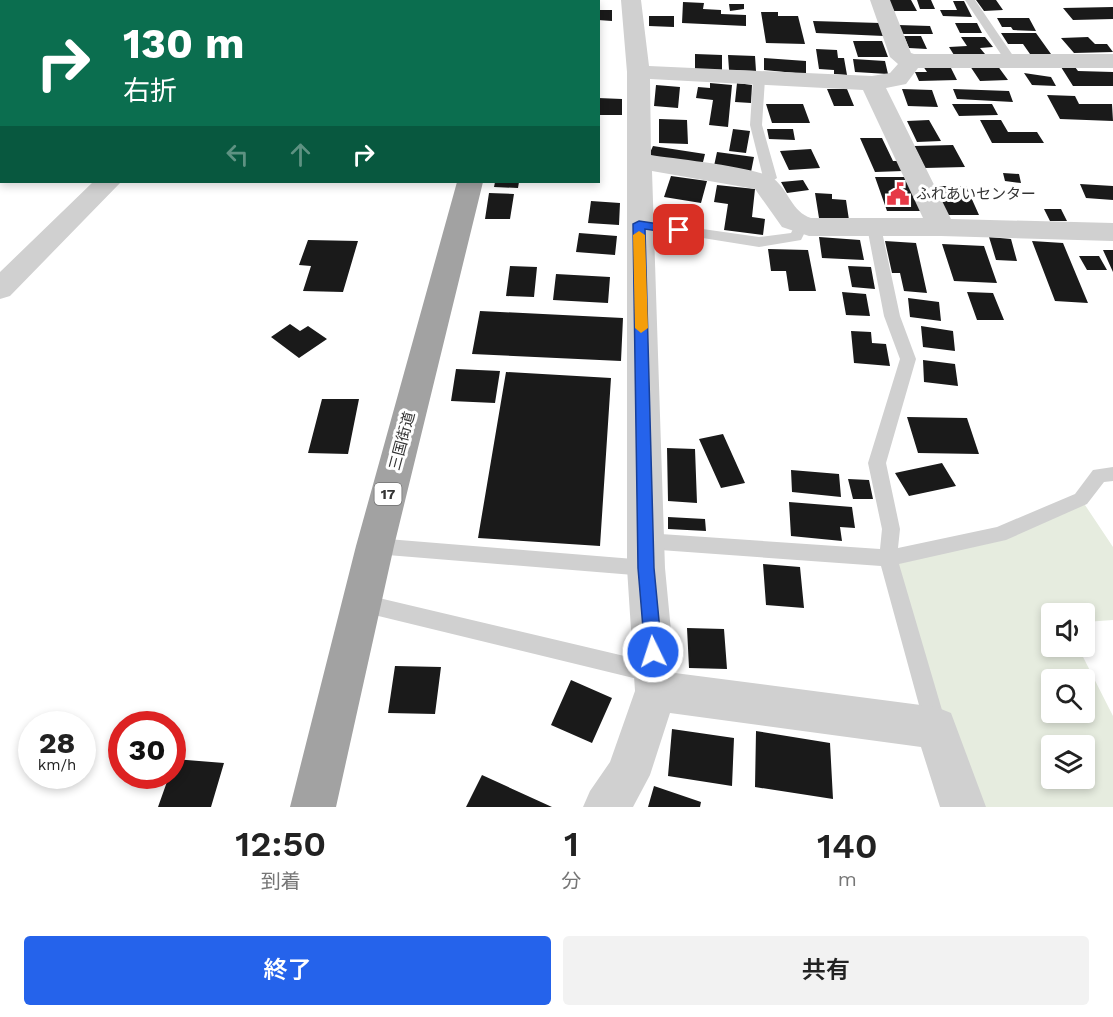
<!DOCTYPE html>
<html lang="ja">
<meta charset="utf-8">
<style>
:root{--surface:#fff;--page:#f2f2f2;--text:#222;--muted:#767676;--accent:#2563eb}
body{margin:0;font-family:"Work Sans","Noto Sans JP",sans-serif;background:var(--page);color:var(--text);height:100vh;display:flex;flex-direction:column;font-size:22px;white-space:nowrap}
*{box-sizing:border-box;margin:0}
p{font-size:20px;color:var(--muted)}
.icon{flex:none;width:33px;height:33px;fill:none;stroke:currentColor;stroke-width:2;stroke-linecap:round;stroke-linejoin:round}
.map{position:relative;height:807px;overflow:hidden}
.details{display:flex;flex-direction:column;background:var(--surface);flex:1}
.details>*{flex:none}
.top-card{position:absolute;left:0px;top:0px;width:600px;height:183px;box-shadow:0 3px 9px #0003;background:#0b6e4f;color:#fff;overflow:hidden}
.controls{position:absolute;left:1041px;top:603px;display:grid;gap:12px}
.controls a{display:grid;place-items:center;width:54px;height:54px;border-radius:6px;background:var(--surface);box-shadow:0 3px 9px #0003;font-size:30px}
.speed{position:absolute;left:18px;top:711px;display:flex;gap:12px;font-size:30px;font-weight:700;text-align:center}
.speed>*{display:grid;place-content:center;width:78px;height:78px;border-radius:50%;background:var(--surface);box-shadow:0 3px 9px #0003;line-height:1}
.speed small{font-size:15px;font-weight:400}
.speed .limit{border:9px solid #d22;background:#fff;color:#111}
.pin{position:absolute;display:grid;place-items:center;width:51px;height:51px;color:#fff;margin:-26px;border-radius:12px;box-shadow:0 3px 9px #0006}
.me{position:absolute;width:66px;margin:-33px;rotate:356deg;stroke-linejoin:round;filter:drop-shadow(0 0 4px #0008)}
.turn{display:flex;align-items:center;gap:21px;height:126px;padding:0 24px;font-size:27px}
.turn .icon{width:78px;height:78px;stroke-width:2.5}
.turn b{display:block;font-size:42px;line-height:51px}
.lanes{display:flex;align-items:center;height:57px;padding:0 24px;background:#0003;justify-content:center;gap:30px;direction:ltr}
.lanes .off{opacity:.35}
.eta{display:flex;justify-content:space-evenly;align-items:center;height:102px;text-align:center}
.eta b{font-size:36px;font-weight:600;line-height:42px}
.button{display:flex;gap:12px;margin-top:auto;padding:12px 24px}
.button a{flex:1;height:69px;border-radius:6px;background:var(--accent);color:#fff;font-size:24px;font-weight:600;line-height:69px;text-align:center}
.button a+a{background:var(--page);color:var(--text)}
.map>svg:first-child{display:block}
.green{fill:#e6ecdf;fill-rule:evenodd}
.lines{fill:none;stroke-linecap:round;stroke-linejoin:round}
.river{fill:#cfe2ee;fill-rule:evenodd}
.building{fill:#1a1a1a}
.service{fill:#d0d0d0;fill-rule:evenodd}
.minor{fill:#d0d0d0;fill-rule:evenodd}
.trunk{fill:#a2a2a2;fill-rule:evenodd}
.route{fill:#2563eb;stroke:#184099;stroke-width:1.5}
.slow{fill:#f59e0b}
.labels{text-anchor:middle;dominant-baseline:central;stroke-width:6;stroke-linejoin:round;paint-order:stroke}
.shield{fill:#fff;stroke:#707070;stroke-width:1.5}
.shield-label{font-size:14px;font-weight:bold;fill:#333}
.poi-label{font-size:15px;fill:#333;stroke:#fff;text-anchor:start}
.street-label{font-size:15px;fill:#333;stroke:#fff}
</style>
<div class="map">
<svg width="1113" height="807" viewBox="0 0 1113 807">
<rect width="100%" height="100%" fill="#fff"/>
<path class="green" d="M1081,499L1113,547V620L1085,622L1084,614H1052V646L1078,647L1113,716V807H963L888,558L999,534ZM1052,680H1084V712H1052ZM1052,746H1084V778H1052Z"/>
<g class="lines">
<path class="river" d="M94,0H127L93,2Z
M0,76H2L0,99Z"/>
</g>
<path class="building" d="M888,0H911L917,11H894Z
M917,0H931L935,9H920Z
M976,0H996L1003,10L984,11Z
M953,1H964L972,17L943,16L940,10H957Z
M683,2L704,3L703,9L721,10V14L746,15V26L682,23Z
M729,4H744V9L730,11Z
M1113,7V19L1073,20L1063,8Z
M598,10H612V21L598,20Z
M761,12H778V16H798L805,44L766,43Z
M649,16H674V27L649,26Z
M997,18H1029L1036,31L1013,30L1011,27H1002Z
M813,21L880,23L884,36L816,33Z
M955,23H977L982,33H960Z
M898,25L930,26L933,34H901Z
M1001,33H1036L1051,54H1030L1023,44H1008Z
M904,36H921L927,49L909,48Z
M961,37H985L993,47L980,48L985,54L954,55L949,47L967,46Z
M1088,37L1095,44H1107L1113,52L1074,53L1061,38Z
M853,41H882L888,57H858Z
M816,49L837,50L838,58H844L847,75L834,74V70L819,69Z
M695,54L722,55V70L695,69Z
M728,55L755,56L756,71L729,70Z
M764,58L806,61V74L764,70Z
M853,59L885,61L888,74L855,72Z
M997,65L1008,80L980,81L970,66Z
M923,66H950L957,80L919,81L915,72H927Z
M1061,67H1075L1078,71L1113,72V86H1073Z
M1024,73L1051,77L1056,86L1032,85Z
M710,83L732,85L728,127L709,125L713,100L696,98L698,87L710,88Z
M737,83L752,85L751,103L735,102Z
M656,85L680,87L678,108L654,106Z
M827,89H847L854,106H834Z
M902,89L932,90L938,107L908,106Z
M953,89L1009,91L1013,102L957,99Z
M1047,95L1075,96L1079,104H1112L1113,121L1060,119Z
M598,98L622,99V115H598Z
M766,104H803L810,123H772Z
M952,104H992L998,115L959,116Z
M659,119L687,120L688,144L659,143Z
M929,120L941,141L917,142L907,121Z
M980,120H1001L1008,132H1037L1044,143H992Z
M733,129L750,131L746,153L729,151Z
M767,129H793L795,140L769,139Z
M860,138H882L893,161H898L903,171L875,172Z
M953,145L965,167L925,168L914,146Z
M653,146L705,154L702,166L648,157Z
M811,149L820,168L789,170L780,151Z
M717,152L754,157L751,172L714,166Z
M1003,173L1019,174L1021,183L1005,181Z
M671,176L707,181L701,203L664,197Z
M875,177H909L923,211H887Z
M803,180L809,190L787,193L781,182Z
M495,182H519L518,188L494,187Z
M1080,184L1113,186V200L1086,198Z
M717,185L755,189L752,217L765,219L763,235L724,230L728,204L714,202Z
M935,186H966L979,215H947Z
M489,193L514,194L510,219H485Z
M815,193L832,194V199L846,200L849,220L819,218Z
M591,201L620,203L619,225L588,223Z
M1044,209H1061L1067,221H1050Z
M579,233L617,236L615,255L576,252Z
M657,233L694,237L692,252L655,248Z
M819,237L860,240L864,260L822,258Z
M989,237L1011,239L1017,261L996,260Z
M308,240L358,241L343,292L303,291L311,266L299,265Z
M885,241L916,243L927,293L904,291L900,273H892Z
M1032,241L1063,243L1088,303L1055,301Z
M942,244L984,246L997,283L954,281Z
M768,249L808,250L816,291H789L786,271H771Z
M1103,250H1113V272Z
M1079,256H1099L1107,270H1087Z
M510,266L537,267L534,297L506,296Z
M848,266L871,267L875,289L852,287Z
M556,274L610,277L608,303L553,300Z
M842,292L866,294L870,316L846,315Z
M967,292L993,293L1004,320H977Z
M908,298L939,302L941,321L910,317Z
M480,311L623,318L621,361L472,354Z
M290,324L300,331L308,326L327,339L299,358L271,337Z
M921,326L953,331L955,351L923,347Z
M851,331L871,332L872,343L886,344L890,366L854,363Z
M923,360L955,364L958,386L924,382Z
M456,369L500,371L495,403L451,401Z
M506,372L611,378L600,546L478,538Z
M322,399H359L348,454L308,453Z
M907,417L967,418L979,454L918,453Z
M723,434L745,483L721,488L699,439Z
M667,448L695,449L697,503L668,501Z
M942,463L956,486L909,496L895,473Z
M791,470L839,474L841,497L792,492Z
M848,479L869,480L873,499H853Z
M789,502L852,507L855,528L840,527L842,541L791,536Z
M668,517L705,519L706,531L668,529Z
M763,564L800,567L804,608L766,605Z
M687,628L724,629L727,669L689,668Z
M395,666L441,667L435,714L388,713Z
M571,680L612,698L592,743L551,725Z
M672,729L734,738L732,786L668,776Z
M756,731L830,743L833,799L755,787Z
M174,759L224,763L211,807H158L169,776H172Z
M482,775L552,807H466Z
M654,786L701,802L700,807H648Z"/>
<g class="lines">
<path class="service" d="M965,0H975L1016,60L1014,62H1006Z
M759,76L765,79L762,125L777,178L764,187L757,183L763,177L750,125L753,79Z
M639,220L759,237L791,233L797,221H807L809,224L801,240L759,247L634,227L632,224Z
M874,223L881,227L900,316L916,359L886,463L900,529L898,548L997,527L1075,494L1093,470L1113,467V481L1104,482L1087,504L1006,540L899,564L947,727L944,734L936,738L928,734L925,727L881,566L646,549L639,547L637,541L639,535L646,533L880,549L882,529L868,463L900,359L884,316L867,227Z
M375,538L646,560L653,562L656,568L653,574L646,576L375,554L368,552L366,546L368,540Z
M362,594L654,663L661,666L664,673L661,680L654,683L362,612L355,609L352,603L355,597Z"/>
<path class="minor" d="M304,0H338L303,2Z
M621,0H641L649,66L872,76L890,73L898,64L890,57L870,0H890L911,53L914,54H1113V68H918L906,84L886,88L951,219L1113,223V241L941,236H809L782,227L755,189L652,171L665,568L675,673L936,707L951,713L986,807H940L921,747L670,713L650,775L633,807H583L590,791L610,762L635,691L627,568V72ZM650,79L863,90L923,218H811C792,212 789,191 774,179C760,167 674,159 651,155Z
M93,182H121L10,296L0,299V272Z"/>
<path class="trunk" d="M500,0H520V2H500Z
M457,182H483L394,546L336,807H290L356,546Z"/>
</g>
<path class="route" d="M639,221L679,227L684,230L679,234L645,229L654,568L662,652L659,658L653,660L647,658L645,652L638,568L633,224Z"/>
<path class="slow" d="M639,231L645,235L648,328L641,333L635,328L633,235Z"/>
<defs>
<g id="civic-bare" transform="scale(1.8)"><path d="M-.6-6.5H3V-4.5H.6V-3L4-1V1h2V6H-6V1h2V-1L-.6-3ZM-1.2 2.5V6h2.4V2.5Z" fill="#e63946" stroke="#fff" stroke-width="2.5" paint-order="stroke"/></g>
</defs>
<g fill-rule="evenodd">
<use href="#civic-bare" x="898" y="194"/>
</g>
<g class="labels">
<rect class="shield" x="374.5" y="483" width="27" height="22" rx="4.5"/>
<g class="shield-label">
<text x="388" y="494">17</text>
</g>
<g class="poi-label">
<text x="916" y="194">ふれあいセンター</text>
</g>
<g class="street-label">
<text transform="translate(402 441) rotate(-75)">三国街道</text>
</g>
</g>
</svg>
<div class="controls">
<a><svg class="icon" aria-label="sound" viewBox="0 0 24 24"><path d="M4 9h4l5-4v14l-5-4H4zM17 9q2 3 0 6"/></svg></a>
<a><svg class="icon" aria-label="search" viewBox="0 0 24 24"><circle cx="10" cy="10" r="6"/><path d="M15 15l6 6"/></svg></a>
<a><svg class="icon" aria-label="layers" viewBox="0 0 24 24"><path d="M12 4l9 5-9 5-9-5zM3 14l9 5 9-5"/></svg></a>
</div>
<div class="speed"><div>28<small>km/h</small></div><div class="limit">30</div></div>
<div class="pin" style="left:679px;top:230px;background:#d93025"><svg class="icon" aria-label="arrive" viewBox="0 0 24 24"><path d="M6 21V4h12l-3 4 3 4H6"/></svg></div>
<svg class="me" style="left:653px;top:652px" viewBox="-20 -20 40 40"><circle r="17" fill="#2563eb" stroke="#fff" stroke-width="3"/><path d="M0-11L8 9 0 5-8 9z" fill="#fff"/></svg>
<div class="top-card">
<div class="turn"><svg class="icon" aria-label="right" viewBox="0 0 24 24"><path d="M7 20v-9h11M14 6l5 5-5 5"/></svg><div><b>130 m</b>右折</div></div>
<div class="lanes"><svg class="icon off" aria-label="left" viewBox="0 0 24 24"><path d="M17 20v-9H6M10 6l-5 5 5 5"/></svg><svg class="icon off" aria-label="ahead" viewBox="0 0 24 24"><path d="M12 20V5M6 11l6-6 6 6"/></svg><svg class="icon" aria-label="right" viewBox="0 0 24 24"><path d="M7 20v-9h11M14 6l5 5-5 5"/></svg></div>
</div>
</div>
<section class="details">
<div class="eta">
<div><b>12:50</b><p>到着</p></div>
<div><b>1</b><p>分</p></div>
<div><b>140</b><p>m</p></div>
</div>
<div class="button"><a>終了</a><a>共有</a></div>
</section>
